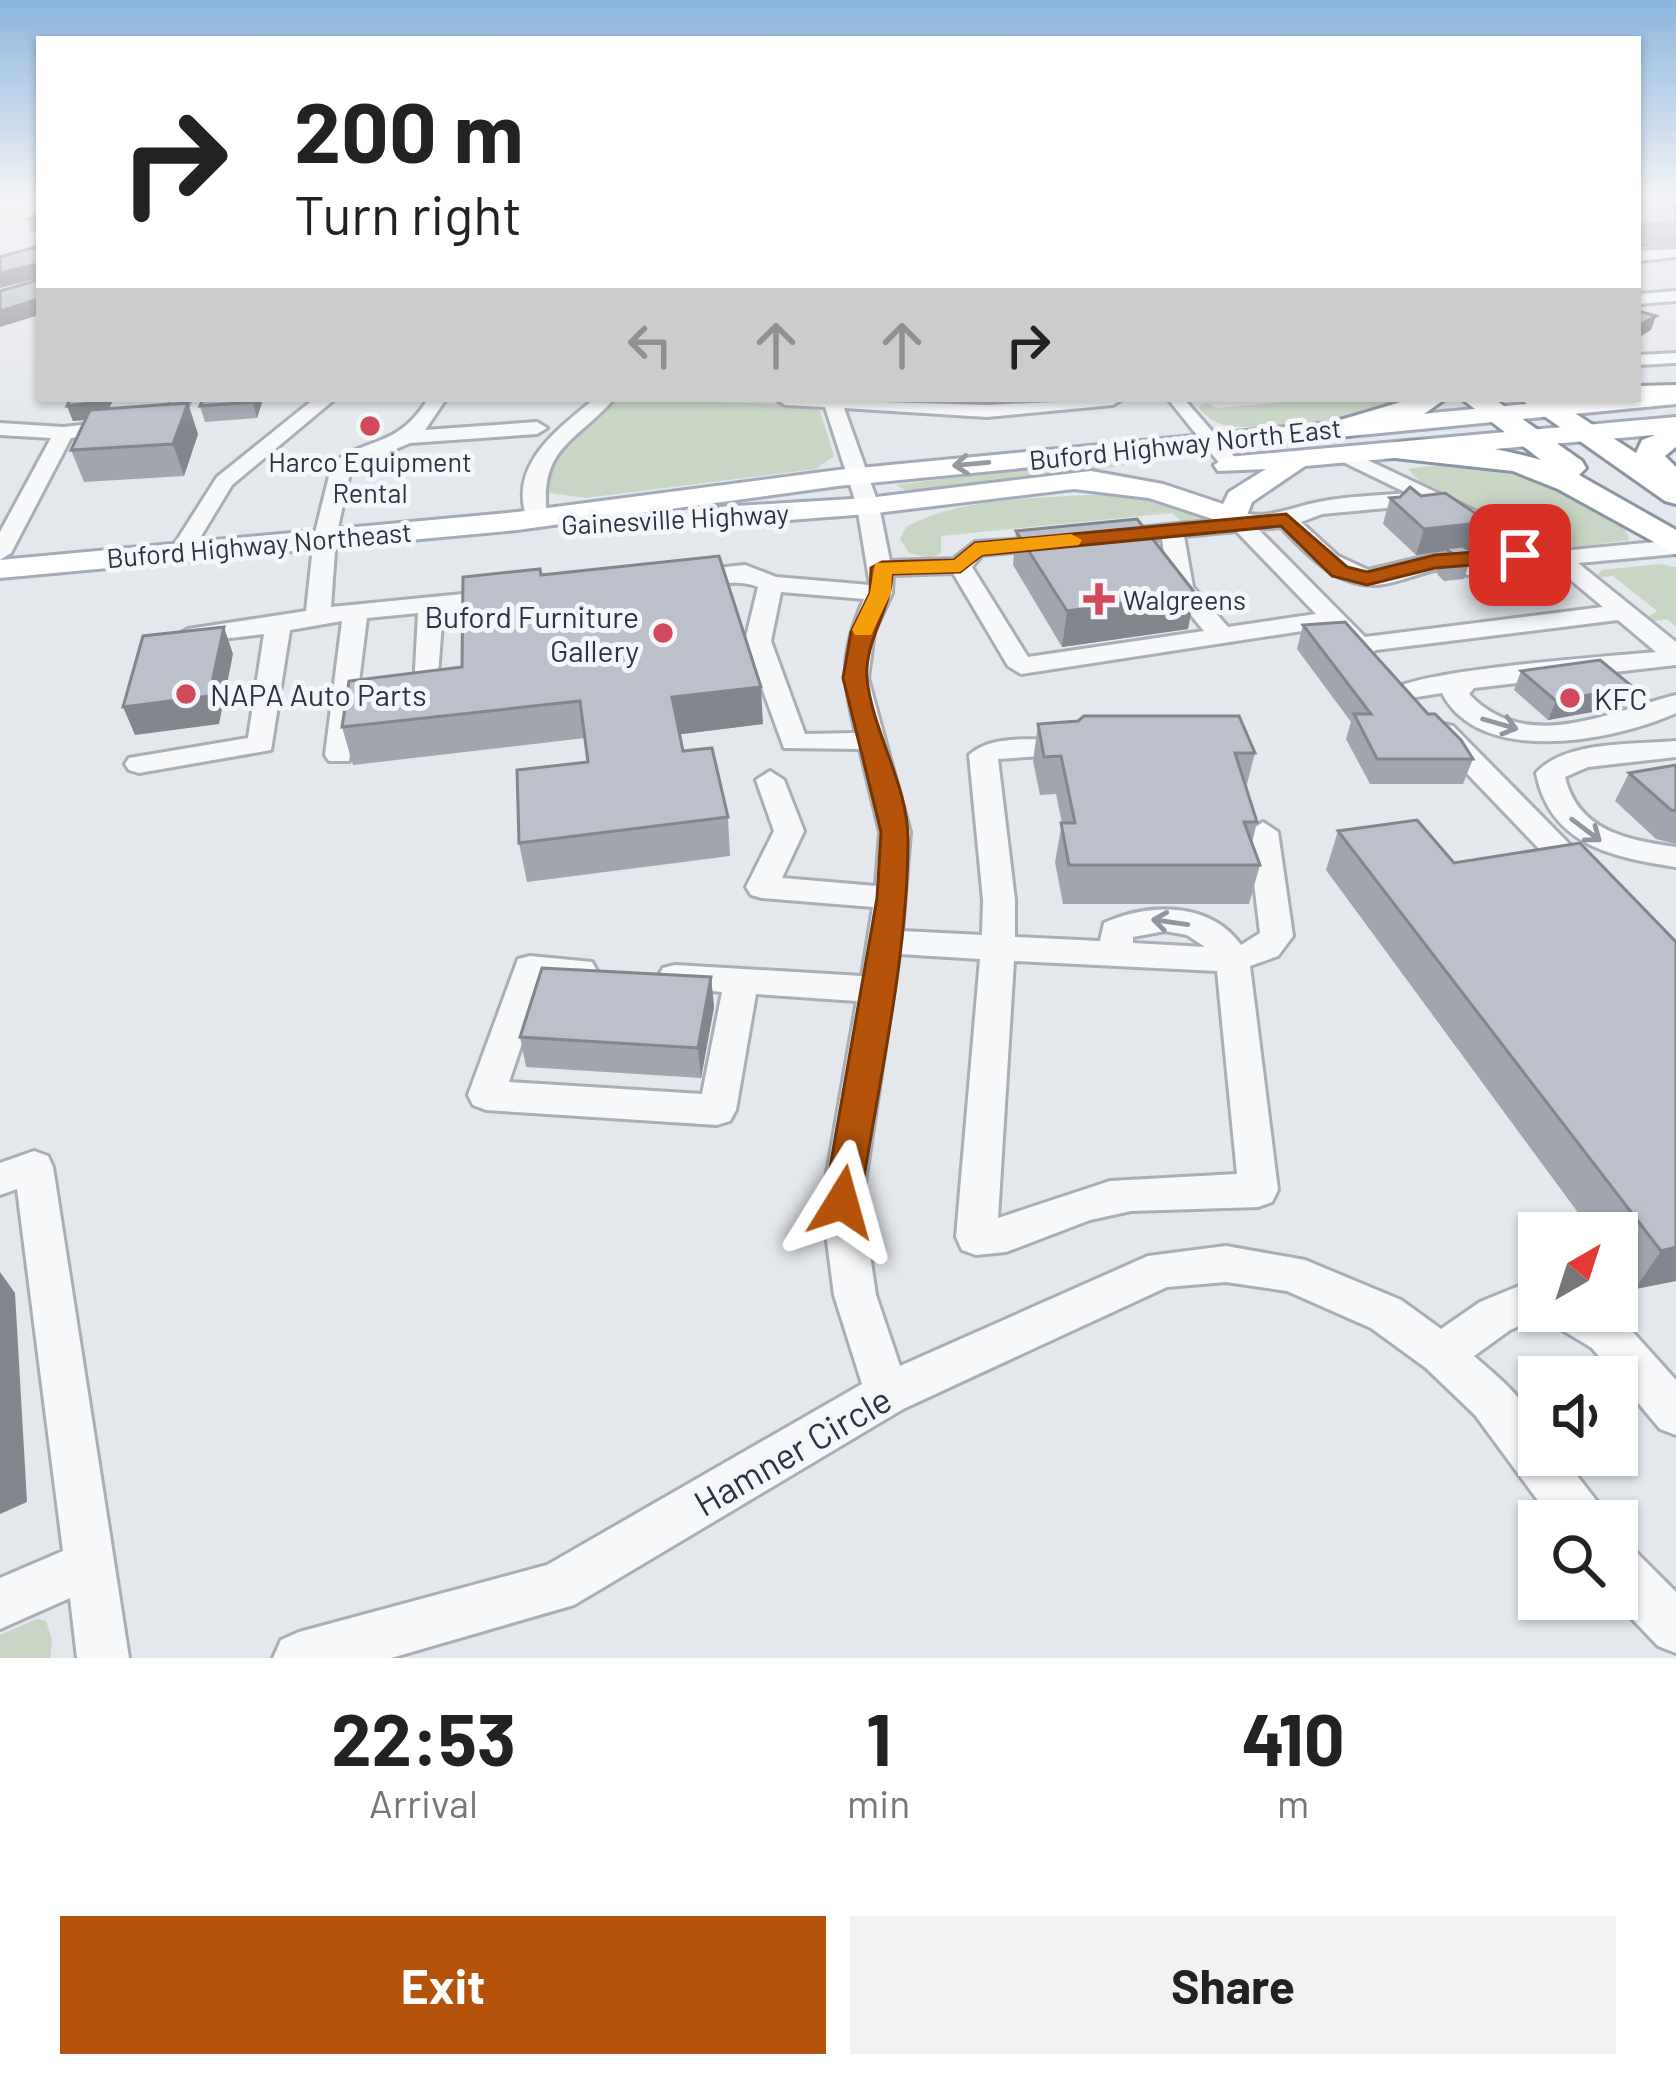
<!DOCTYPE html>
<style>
:root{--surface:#fff;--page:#f2f2f2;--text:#222;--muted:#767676;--accent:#b45309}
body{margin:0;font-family:Barlow,sans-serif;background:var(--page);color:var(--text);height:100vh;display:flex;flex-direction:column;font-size:45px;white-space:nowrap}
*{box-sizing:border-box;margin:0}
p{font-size:39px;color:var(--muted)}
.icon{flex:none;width:66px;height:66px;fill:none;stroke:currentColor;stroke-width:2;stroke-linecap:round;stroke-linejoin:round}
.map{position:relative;height:1658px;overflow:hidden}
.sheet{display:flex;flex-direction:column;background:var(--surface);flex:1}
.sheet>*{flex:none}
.hud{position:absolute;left:36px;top:36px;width:1605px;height:366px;border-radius:0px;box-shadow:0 3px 9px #0004;background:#fff;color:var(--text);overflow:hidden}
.needle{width:78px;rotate:39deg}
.controls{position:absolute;left:1518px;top:1212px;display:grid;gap:24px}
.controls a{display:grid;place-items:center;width:120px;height:120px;border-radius:0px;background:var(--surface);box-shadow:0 3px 9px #0004;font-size:60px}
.pin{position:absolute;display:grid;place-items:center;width:102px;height:102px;color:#fff;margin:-51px;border-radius:24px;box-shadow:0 6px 18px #0006}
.me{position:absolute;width:132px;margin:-66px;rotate:8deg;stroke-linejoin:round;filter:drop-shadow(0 0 9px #0008)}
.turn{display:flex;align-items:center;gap:42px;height:252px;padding:0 60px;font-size:54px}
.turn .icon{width:156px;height:156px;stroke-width:2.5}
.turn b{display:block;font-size:84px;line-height:102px}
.lanes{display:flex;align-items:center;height:114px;padding:0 60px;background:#0003;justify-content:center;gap:60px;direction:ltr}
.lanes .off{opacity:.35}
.eta{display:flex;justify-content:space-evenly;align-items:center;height:204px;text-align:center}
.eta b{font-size:72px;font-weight:700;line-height:84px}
.action{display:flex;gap:24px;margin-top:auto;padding:24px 60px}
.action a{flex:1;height:138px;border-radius:0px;background:var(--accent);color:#fff;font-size:48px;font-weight:700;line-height:138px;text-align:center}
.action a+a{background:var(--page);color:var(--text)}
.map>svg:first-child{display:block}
.green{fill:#c9d6c5}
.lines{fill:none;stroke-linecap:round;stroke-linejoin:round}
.minor-casing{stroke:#a9aeb7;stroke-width:6}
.major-casing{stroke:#a3abb8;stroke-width:6}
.highway-casing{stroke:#8b94a3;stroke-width:6}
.minor{fill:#f7f8fa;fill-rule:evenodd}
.major{fill:#fff;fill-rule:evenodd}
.highway{fill:#fff;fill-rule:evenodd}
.wall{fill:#a1a5ae}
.shaded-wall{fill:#83868d}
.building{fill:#bbc0ca;stroke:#83868d;stroke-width:3}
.oneway{stroke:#959aa2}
.oneway2{stroke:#9196a0}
.route{fill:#b45309;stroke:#753606;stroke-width:3}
.slow{fill:#f59e0b}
.poi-dot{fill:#d1495b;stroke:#f4f6f9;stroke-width:4.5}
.labels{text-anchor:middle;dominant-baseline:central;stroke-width:10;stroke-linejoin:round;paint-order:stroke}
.far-street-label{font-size:27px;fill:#2b3445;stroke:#f4f6f9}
.far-poi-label{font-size:27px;fill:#2b3445;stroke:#f4f6f9}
.poi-label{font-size:30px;fill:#2b3445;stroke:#f4f6f9;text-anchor:start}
.near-street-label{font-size:36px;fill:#2b3445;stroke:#f4f6f9}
</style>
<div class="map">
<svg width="1676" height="1658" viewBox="0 0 1676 1658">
<rect width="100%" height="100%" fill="#e4e7ec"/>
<path class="green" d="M617,399L809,405L820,411L834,456L816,469L586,498L550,493C543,452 593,426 617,399Z
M1320,399H1420C1385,413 1267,432 1230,426C1216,424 1207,418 1198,407L1206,403L1217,408Z
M1147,453L1186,455L1014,483L909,492L896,485Z
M1469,461C1503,465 1625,505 1629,540L1567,548L1420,482L1408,469Z
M1119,493H1142L1208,516L1181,521L1172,513L941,536V554L928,558L909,553L900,539L906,527C966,494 1052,499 1119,493Z
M1659,564L1676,567V626L1667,619L1649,622L1645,618L1657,611L1613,576L1595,578L1602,570Z
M37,1619L46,1621L52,1640L50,1658H0V1635Z"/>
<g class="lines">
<g class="minor-casing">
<path id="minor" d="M1676,249V257L1638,261V251Z
M1676,291V301L1638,304V294Z
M1676,353V363L1638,365V355Z
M172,399H190L180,424L71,438L11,553L0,560V532L51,438L0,435V423L64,427L165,415Z
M314,399H335L232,485L189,556H173L170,551L217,477Z
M428,399H446L425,430L537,422L547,428L537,434L410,443L351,468L336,537L331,607L503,590L515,597L503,604L443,610L436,700L355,714L349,761H329L325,755L342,621L290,630L271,750L139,773L129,770L125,764L129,758L248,738L264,634L188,643L176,636L188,629L306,611L314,537L332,464C368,436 397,449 428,399ZM418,613L414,688L357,698L367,618Z
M594,399H614C575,443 539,447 547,516L536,523L528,521C506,466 557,430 594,399Z
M776,399L987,405L1122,399L1113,405L987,417L844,408L879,506L890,561L953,559L975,542L1062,537V547L982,555L972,567L1028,657L1204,631L1169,588L1162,539L1108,544L1100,542V532L1225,519L1226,512L1234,510C1265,522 1287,508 1319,502C1347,496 1378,496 1407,493L1339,460V452L1346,450L1561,551L1676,540V554L1578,563L1676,642V665L1474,688L1469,694C1526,755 1609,712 1676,695V713C1614,741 1479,767 1442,693L1404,699L1391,691C1412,670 1614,656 1656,652L1618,620L1376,650L1364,658L1355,655L1328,627L1021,674L1008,666L953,573L893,575L892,593L874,632L868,678L910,832L902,931L982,935L983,900L969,755C992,734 1033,740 1063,740L1073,742L1077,748L1073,754L998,759L1015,900V937L1100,941L1104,923C1148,903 1210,901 1241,945L1260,933L1248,832L1263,822L1278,832L1293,936L1278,956L1250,966L1278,1190L1272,1202L1258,1207L1131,1211L1090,1220L1006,1252L976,1255L962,1250L956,1237L980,959L899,954L862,1202L876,1295L900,1366L1148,1256L1226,1246L1305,1260L1401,1300L1441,1329L1480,1302L1539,1278V1311H1607L1622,1320L1676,1380V1435L1660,1429L1592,1348L1554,1325L1549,1313L1510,1330L1474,1356C1508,1386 1539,1408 1539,1455H1561L1599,1504L1606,1521H1553L1475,1415L1426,1368L1371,1328L1287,1291L1226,1282L1167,1287L903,1409L574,1605L391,1658H273L281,1640L299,1632L547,1565L862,1384L834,1295L822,1202L857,1001L756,994L736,1110L730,1121L717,1125L486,1110L473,1105L468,1095L518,959L530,956L592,962L597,971L592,980L543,981L509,1082L702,1094L722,992L663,986L658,977L663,968L675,965L862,976L873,907L762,898L751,895L746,887L774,831L756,780L770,771L784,780L804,831L782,878L876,886L880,832L860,749L784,748L745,641L758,587C732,575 698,594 676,578L688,571L745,565L776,577L870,585L857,506L825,407L785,405ZM1429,504L1532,554L1490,559L1479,551L1435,554L1368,570L1338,556L1301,522L1322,514ZM1281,527C1309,556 1340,591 1384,584C1408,580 1430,568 1457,566L1467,575L1553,565L1603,607L1365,637L1258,529ZM1236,531L1316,614L1228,627L1193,587L1184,536ZM781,592L864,599C841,652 842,677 856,733L805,734L771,641ZM1165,931L1187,935L1205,947L1133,943V937ZM1014,961L1217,971L1237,1174L1110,1181L998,1218Z
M1168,399H1184L1238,461V469H1224Z
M1443,724L1453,726L1592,867L1597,874L1592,881H1570L1433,738L1429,732Z
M1676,741V757L1588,767L1565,777C1578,831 1627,840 1676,847V867C1612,857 1550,845 1536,773C1565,740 1635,745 1676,741Z
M34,1151L48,1156L53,1167L129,1658H77L70,1598L0,1629V1578L63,1551L17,1189L0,1195V1163Z
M1617,1542L1634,1550L1676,1592V1653L1658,1646L1613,1599Z"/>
</g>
<g class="major-casing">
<path id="major" d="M1676,390V404L838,486L517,530L0,578V560L517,512L838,470L1579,399H1638V393Z
M1676,417V433L1305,466L1252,502L1244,523L1234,526L1149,498L1074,489L868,514L720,525L706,516L720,507L868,498L1091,471L1163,484L1223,504L1229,492L1266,469L1218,471L1214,465L1227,457Z"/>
</g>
<g class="highway-casing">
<path id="highway" d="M1676,385V401L1627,399H1638V386Z
M1411,399H1445L1417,419L1347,436L1332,427L1337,421Z
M1462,399H1494L1582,461L1586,468L1579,475L1676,530V554L1558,489L1513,471L1386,457L1382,451C1403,428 1511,451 1541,460Z
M1520,399H1553L1636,453L1642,440L1676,427V447L1665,456L1676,467V504L1665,501Z"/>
</g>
<use href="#minor" class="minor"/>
<use href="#major" class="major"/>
<use href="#highway" class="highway"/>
</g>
<path class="wall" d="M1638,197L1649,199V197H1676V247H1638Z
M39,213V233L31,232L27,219Z
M203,399H263L257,418L205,422L200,406Z
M67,406L109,409L198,434L184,476L84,482L71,450L86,420L73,421Z
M1421,496L1484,519L1475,545L1468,549L1473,552L1464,579L1444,581L1437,574L1444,551L1416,555L1383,524L1390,498Z
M1016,531L1195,593L1188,629L1062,647L1013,565Z
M541,575L763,724L680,734L683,751L728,817L730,856L527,882L519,843L588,762L585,738L353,765L342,727L462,667Z
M1303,625L1428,714L1473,759L1463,784H1370L1346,739L1351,722L1297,649Z
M1521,671L1633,687L1625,706L1548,720L1514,690Z
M1038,724L1255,753L1246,788L1257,822L1252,843L1260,865L1249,904H1063L1055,862L1062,823L1056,794L1040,795L1033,761Z
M1676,765V844L1656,839L1615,801L1629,773Z
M1338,831L1454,863L1676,942V1281L1635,1289L1617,1266V1233H1593L1326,870Z
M711,977L714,1007L701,1078L526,1067L520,1037Z"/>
<path class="shaded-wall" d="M37,264L39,278L0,288V273Z
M39,299V315L0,327V311Z
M1656,316L1651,330L1638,338V326Z
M100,399H114L104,418L73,421L67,406Z
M254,399H263L257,418L253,402Z
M188,403L198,434L184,476L173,444Z
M1480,523L1472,548L1449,551L1445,548L1444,551L1416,555L1424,529Z
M1195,593L1188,629L1062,647L1067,611Z
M224,627L233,654L219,724L135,735L123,707Z
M761,687L763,724L675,735L672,697Z
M1633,687L1625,706L1548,720L1556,701Z
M711,977L714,1007L701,1078L698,1048Z
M1676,1247V1281L1635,1289L1661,1251Z
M0,1272L15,1293L27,1502L0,1514Z"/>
<path class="building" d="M1638,197L1676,203V225L1646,224L1642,229L1638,230Z
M39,213V221L27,219Z
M39,246V299L0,311V291L35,281L37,264L0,273V257Z
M1638,311L1656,316L1638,326Z
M70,399H100L99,402L67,406Z
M203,399H254L253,402L200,406Z
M188,403L173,444L71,450L90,410Z
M1410,487L1421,496L1445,493L1484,519L1477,520L1480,523L1424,529L1390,498L1400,497Z
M1137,519L1195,593L1067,611L1016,531Z
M1463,546L1473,552L1453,554L1445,548Z
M719,556L761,687L672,697L683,751L712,748L728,817L519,843L517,770L588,762L580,701L342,727L349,681L462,667L463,577L540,569L541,575Z
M1345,622L1428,714H1435L1461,740L1473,759H1377L1354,714H1371L1303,625Z
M224,627L209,696L123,707L143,636Z
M1600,660L1633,687L1556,701L1521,671Z
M1084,716H1239L1255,753H1235L1257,822H1244L1260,865H1069L1061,823H1075L1061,756L1044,757L1038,724L1078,721Z
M1676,765V811L1671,810L1629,773Z
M1417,820L1454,863L1580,843L1676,942V1247L1661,1251L1338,831Z
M542,968L711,977L698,1048L520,1037Z"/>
<defs><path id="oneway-shaft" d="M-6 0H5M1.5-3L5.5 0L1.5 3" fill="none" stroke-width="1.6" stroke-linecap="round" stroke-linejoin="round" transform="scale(3)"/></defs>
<use class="oneway" href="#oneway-shaft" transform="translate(971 464) rotate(175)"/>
<g class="oneway2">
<use href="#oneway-shaft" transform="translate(1500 724) rotate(16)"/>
<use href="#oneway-shaft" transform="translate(1586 830) rotate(37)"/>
<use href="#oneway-shaft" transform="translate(1170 922) rotate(-172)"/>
</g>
<linearGradient id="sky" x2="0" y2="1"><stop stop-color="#8bb4dd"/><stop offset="0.46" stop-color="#f3f4f6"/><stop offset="1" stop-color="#f3f4f6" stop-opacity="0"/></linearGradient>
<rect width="1676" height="429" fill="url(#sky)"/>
<path class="route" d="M1286,514L1347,567L1367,572L1435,555L1520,549L1531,555L1520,561L1435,568L1367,585L1332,576L1281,526L982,555L960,572L892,574C891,610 864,641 867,679C873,733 908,785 908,839C908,957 878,1085 860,1202L855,1213L842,1218L830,1213L824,1202L877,898L881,832L843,678L851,632L870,593L871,568L882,562L954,560L975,543Z"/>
<path class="slow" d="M1071,534L1082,540L1079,545L982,555L960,572L892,574L891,593L871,635H855L852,630L870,593L875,563L954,560L975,543Z"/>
<g class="poi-dot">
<circle cx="370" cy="426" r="12"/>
<path d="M1093 581h12v12h12v12h-12v12h-12v-12h-12v-12h12z"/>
<circle cx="663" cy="633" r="12"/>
<circle cx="186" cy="694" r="12"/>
<circle cx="1570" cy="698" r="12"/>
</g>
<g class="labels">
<g class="far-street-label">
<text transform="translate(1185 443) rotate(-6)">Buford Highway North East</text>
<text transform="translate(675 518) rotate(-3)">Gainesville Highway</text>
<text transform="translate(259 544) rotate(-5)">Buford Highway Northeast</text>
</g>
<g class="far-poi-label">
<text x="370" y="461">Harco Equipment<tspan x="370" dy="31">Rental</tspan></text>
<text x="1123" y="599" text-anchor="start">Walgreens</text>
</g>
<g class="poi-label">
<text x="639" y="616" text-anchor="end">Buford Furniture<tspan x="639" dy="34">Gallery</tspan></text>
<text x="210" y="694">NAPA Auto Parts</text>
<text x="1594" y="698">KFC</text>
</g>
<g class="near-street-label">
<text transform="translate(792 1450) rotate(-30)">Hamner Circle</text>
</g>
</g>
</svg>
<div class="controls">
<a><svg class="needle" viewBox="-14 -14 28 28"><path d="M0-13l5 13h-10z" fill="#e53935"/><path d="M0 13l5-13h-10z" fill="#767676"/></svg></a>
<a><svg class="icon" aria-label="sound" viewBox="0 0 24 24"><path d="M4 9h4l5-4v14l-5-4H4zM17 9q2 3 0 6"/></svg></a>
<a><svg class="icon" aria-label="search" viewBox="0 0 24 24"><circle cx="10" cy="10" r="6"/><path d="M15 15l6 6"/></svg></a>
</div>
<div class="pin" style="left:1520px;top:555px;background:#d93025"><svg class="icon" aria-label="arrive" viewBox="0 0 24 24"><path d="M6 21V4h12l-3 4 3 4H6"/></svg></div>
<svg class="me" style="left:842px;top:1202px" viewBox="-20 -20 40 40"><path d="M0-17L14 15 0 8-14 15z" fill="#b45309" stroke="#fff" stroke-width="4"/></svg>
<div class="hud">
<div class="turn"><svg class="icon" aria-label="right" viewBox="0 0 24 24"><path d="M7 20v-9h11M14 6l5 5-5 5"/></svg><div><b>200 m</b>Turn right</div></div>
<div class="lanes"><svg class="icon off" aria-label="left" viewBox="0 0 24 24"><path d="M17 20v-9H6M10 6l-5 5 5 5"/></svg><svg class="icon off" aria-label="ahead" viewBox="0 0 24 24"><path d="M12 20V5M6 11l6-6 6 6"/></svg><svg class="icon off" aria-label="ahead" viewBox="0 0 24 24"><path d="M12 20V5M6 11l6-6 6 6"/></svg><svg class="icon" aria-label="right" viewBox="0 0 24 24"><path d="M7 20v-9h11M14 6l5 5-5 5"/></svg></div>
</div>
</div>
<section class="sheet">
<div class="eta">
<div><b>22:53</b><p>Arrival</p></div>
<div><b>1</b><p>min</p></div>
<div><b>410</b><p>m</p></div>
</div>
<div class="action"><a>Exit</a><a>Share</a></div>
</section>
